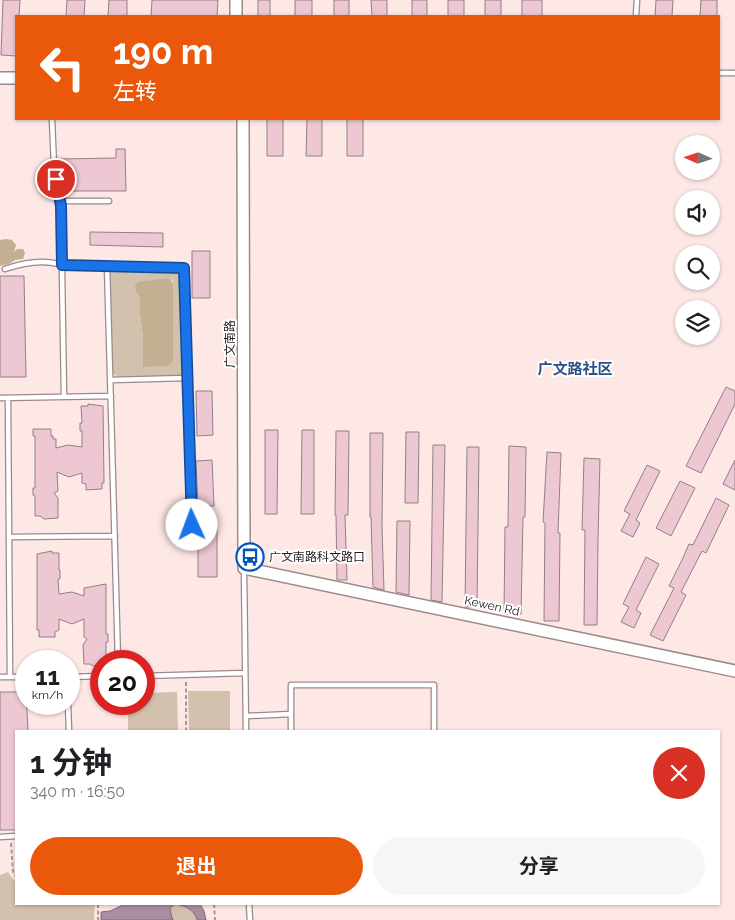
<!DOCTYPE html>
<html lang="zh">
<meta charset="utf-8">
<style>
:root{--surface:#fff;--page:#f6f6f6;--text:#202124;--muted:#757577;--accent:#ea580c}
body{margin:0;font-family:Raleway,"Noto Sans SC",sans-serif;background:var(--page);color:var(--text);height:100vh;display:flex;flex-direction:column;font-size:19px;white-space:nowrap}
*{box-sizing:border-box;margin:0}
p{font-size:16px;color:var(--muted)}
.icon{flex:none;width:28px;height:28px;fill:none;stroke:currentColor;stroke-width:2;stroke-linecap:round;stroke-linejoin:round}
.map{position:relative;flex:1;overflow:hidden}
.drawer{position:absolute;left:15px;top:730px;width:705px;height:175px;display:flex;flex-direction:column;background:var(--surface);border-radius:0px;box-shadow:0 1px 4px #0004}
.drawer>*{flex:none}
.guide{position:absolute;left:15px;top:15px;width:705px;height:105px;border-radius:0px;box-shadow:0 1px 4px #0004;background:#ea580c;color:#fff;overflow:hidden}
.needle{width:32px;rotate:273deg}
.buttons{position:absolute;left:675px;top:135px;display:grid;gap:10px}
.buttons a{display:grid;place-items:center;width:45px;height:45px;border-radius:50%;background:var(--surface);box-shadow:0 1px 4px #0004;font-size:25px}
.speed{position:absolute;left:15px;top:650px;display:flex;gap:10px;font-size:25px;font-weight:700;text-align:center}
.speed>*{display:grid;place-content:center;width:65px;height:65px;border-radius:50%;background:var(--surface);box-shadow:0 1px 4px #0004;line-height:1}
.speed small{font-size:12px;font-weight:400}
.speed .limit{border:8px solid #d22;background:#fff;color:#111}
.pin{position:absolute;display:grid;place-items:center;width:42px;height:42px;color:#fff;margin:-21px;border:2px solid #fff;border-radius:50%;box-shadow:0 1px 5px #0007}
.me{position:absolute;width:55px;margin:-28px;rotate:358deg;stroke-linejoin:round;filter:drop-shadow(0 0 4px #0008)}
.turn{display:flex;align-items:center;gap:18px;height:105px;padding:0 15px;font-size:22px}
.turn .icon{width:65px;height:65px;stroke-width:2.5}
.turn b{display:block;font-size:35px;line-height:42px}
.round{display:grid;place-items:center;flex:none;width:52px;height:52px;border-radius:26px;background:var(--page)}
.overview{display:flex;align-items:center;justify-content:space-between;height:85px;padding:0 15px}
h1{font-size:30px;font-weight:700;line-height:38px}
.button{display:flex;gap:10px;margin-top:auto;padding:10px 15px}
.button a{flex:1;height:58px;border-radius:30px;background:var(--accent);color:#fff;font-size:20px;font-weight:700;line-height:58px;text-align:center}
.button a+a{background:var(--page);color:var(--text)}
.map>svg:first-child{display:block}
.green{fill:#d2c1ad;fill-rule:evenodd}
.forest{fill:#c5af93}
.water{fill:#a98da3;stroke:#806b7a}
.building{fill:#edc7d2;stroke:#928085}
.lines{fill:none;stroke-linecap:round;stroke-linejoin:round}
.service-casing{stroke:#9c8988;stroke-width:7}
.tertiary-casing{stroke:#9c8988;stroke-width:14}
.path{stroke:#a79896;stroke-width:2;stroke-dasharray:4 2.5;stroke-linecap:butt}
.service{stroke:#fff;stroke-width:4.5}
.tertiary{stroke:#fff;stroke-width:11}
.route-casing{stroke:#114b97;stroke-width:12}
.route{stroke:#1a73e8;stroke-width:9}
.labels{text-anchor:middle;dominant-baseline:central;stroke-width:4;stroke-linejoin:round;paint-order:stroke}
.street-label{font-size:12px;fill:#221b1a;stroke:#fff}
.poi-label{font-size:12px;fill:#221b1a;stroke:#fff;text-anchor:start}
.quarter-label{font-size:15px;font-weight:bold;fill:#2c5087;stroke:#fff}
</style>
<div class="map">
<svg width="735" height="920" viewBox="0 0 735 920">
<rect width="100%" height="100%" fill="#fde8e6"/>
<path class="green" d="M112,268L178,270L182,275L185,372L182,376L121,378L113,374L109,274L110,269ZM166,278L172,280L173,284V361L143,367V336L140,316V297L136,292L137,283Z
M188,691H230V731H189Z
M177,692L178,731H128V704H144V693Z
M8,872L11,877L16,882V904H95L94,920H0V875Z
M175,904C185,905 195,910 197,920H173L171,914L170,907Z"/>
<path class="forest" d="M6,239L12,240L16,245L14,252L17,249H23L25,253L23,259L15,260L9,264L0,266V240Z
M166,278L170,279L173,284V361L169,365L167,366L143,367V336L140,316V297L136,292L135,286L138,282Z"/>
<path class="water" d="M125,904H200L204,911L206,920H197C195,910 184,905 175,904L170,908L171,914L173,920H101V912L110,911Z"/>
<path class="building" d="M3,0H20L19,16H16V56L1,55Z
M67,0H85L84,16H66Z
M109,0H127V16H108Z
M152,0H218L217,16H151Z
M258,0H270V16H258Z
M295,0H312V16H295Z
M334,0H349V16H334Z
M371,0H387V16H372Z
M412,0H427V16H412Z
M448,0H464V16H448Z
M485,0H501V16H485Z
M522,0H542V16H522Z
M656,0H673L672,16H655Z
M701,0H717V16H700Z
M267,119H283V156H267Z
M307,119H322V156H306Z
M347,119H363V156H347Z
M116,149H125L126,191H62L60,183V159L116,158Z
M90,232L163,233V247L90,245Z
M192,251H210V298H192Z
M0,276H24L26,377H0Z
M726,387L735,391V404L701,473L686,466Z
M196,391H212L213,435L197,436Z
M88,404L103,406L104,483H102V489L86,490V484L82,483V473L69,477L57,472L58,491L54,493L58,498V518L44,519L40,516H35V496L33,495V488H35V436H33V429H51V436H53V439H56V448L68,445L82,447V431H80V423H82L81,406H88Z
M265,430H278L277,514H265Z
M302,430H314V514H301Z
M336,431H349L348,515H345L347,580H337L336,515H335Z
M406,432H419L418,503H405Z
M370,433H383L382,528L384,590L373,587L371,517H370Z
M433,445H445L442,602L431,600Z
M509,446L526,447L525,517H523L521,614H504L505,527H508Z
M467,447H479L477,607H465Z
M547,452L561,453L558,533H560L559,621H544L545,523L543,522Z
M584,458L600,459L598,539L597,625H584L585,530H582Z
M212,460L214,506H198L196,461Z
M735,460V490L723,484Z
M647,465L660,471L636,520L640,523L633,537L621,531L630,514L624,511Z
M680,481L695,488L671,536L656,528Z
M716,498L729,505L706,553L702,551L681,592L686,595L663,641L650,635L674,588L669,586L682,560L689,544L693,545Z
M397,521H410L409,595L396,592Z
M217,528V577H198V529Z
M52,551V553H59V570H60V579H58L59,594L72,592L84,596V588L106,584V634H108V642H106V661H101L99,665L93,666L90,664H84L83,645L87,639L84,637V619L72,624L59,619V630L55,632V637H39V630H37V554Z
M646,557L659,564L636,610L641,613L634,628L621,622L629,607L623,604Z
M0,692H26L28,731H16V830H0Z"/>
<g class="lines">
<g class="service-casing">
<path id="service" d="M636,16L637,0
M719,73H735
M52,119L54,167L57,191L61,200V207L64,397
M61,201H109
M107,266L118,661
M5,269C22,263 44,259 62,265L184,268L192,525
M111,380L187,378
M0,398L111,396
M8,398L10,677
M9,537L115,536
M244,570L246,731
M144,676L245,673
M0,677H26
M69,677L101,676
M68,704L69,731
M246,716L291,714
M291,731V685H434V731
M0,837L16,836
M249,904L250,920"/>
</g>
<g class="tertiary-casing">
<path id="tertiary" d="M236,0V16
M0,78H16
M243,119L244,568L735,671"/>
</g>
<path class="path" d="M186,682V731
M11,843L13,872L16,877
M98,904V920
M214,904L215,920"/>
<use href="#service" class="service"/>
<use href="#tertiary" class="tertiary"/>
</g>
<g class="lines">
<g class="route-casing">
<path id="route" d="M56,179L61,206L62,265L184,268L192,525"/>
</g>
<use href="#route" class="route"/>
</g>
<defs>
<g id="bus-ring" transform="scale(1.4375)"><circle r="9.5" fill="#fff" stroke="#0155bf" stroke-width="1.5"/><path d="M-5-6H5V4H4V6H2V4H-2V6H-4V4H-5ZM-3.5-4V0h7V-4ZM-3.5 1.2v1.5H-2V1.2ZM2 1.2v1.5H3.5V1.2Z" fill="#0155bf"/></g>
</defs>
<g fill-rule="evenodd">
<use href="#bus-ring" x="250" y="557"/>
</g>
<g class="labels">
<g class="street-label">
<text transform="translate(230 344) rotate(-90)">广文南路</text>
<text transform="translate(492 606) rotate(12)">Kewen Rd</text>
</g>
<g class="poi-label">
<text x="269" y="557">广文南路科文路口</text>
</g>
<g class="quarter-label">
<text x="575" y="369">广文路社区</text>
</g>
</g>
</svg>
<div class="buttons">
<a><svg class="needle" viewBox="-14 -14 28 28"><path d="M0-13l5 13h-10z" fill="#e53935"/><path d="M0 13l5-13h-10z" fill="#757577"/></svg></a>
<a><svg class="icon" aria-label="sound" viewBox="0 0 24 24"><path d="M4 9h4l5-4v14l-5-4H4zM17 9q2 3 0 6"/></svg></a>
<a><svg class="icon" aria-label="search" viewBox="0 0 24 24"><circle cx="10" cy="10" r="6"/><path d="M15 15l6 6"/></svg></a>
<a><svg class="icon" aria-label="layers" viewBox="0 0 24 24"><path d="M12 4l9 5-9 5-9-5zM3 14l9 5 9-5"/></svg></a>
</div>
<div class="speed"><div>11<small>km/h</small></div><div class="limit">20</div></div>
<div class="pin" style="left:56px;top:179px;background:#d93025"><svg class="icon" aria-label="arrive" viewBox="0 0 24 24"><path d="M6 21V4h12l-3 4 3 4H6"/></svg></div>
<svg class="me" style="left:192px;top:525px" viewBox="-20 -20 40 40"><circle r="19" fill="#fff"/><path d="M0-13L10 11 0 6-10 11z" fill="#1a73e8"/></svg>
<div class="guide">
<div class="turn"><svg class="icon" aria-label="left" viewBox="0 0 24 24"><path d="M17 20v-9H6M10 6l-5 5 5 5"/></svg><div><b>190 m</b>左转</div></div>
</div>
<section class="drawer">
<div class="overview"><div><h1>1 分钟</h1><p>340 m · 16:50</p></div><a class="round" style="background:#d93025;color:#fff"><svg class="icon" aria-label="close" viewBox="0 0 24 24"><path d="M6 6l12 12M18 6L6 18"/></svg></a></div>
<div class="button"><a>退出</a><a>分享</a></div>
</section>
</div>
